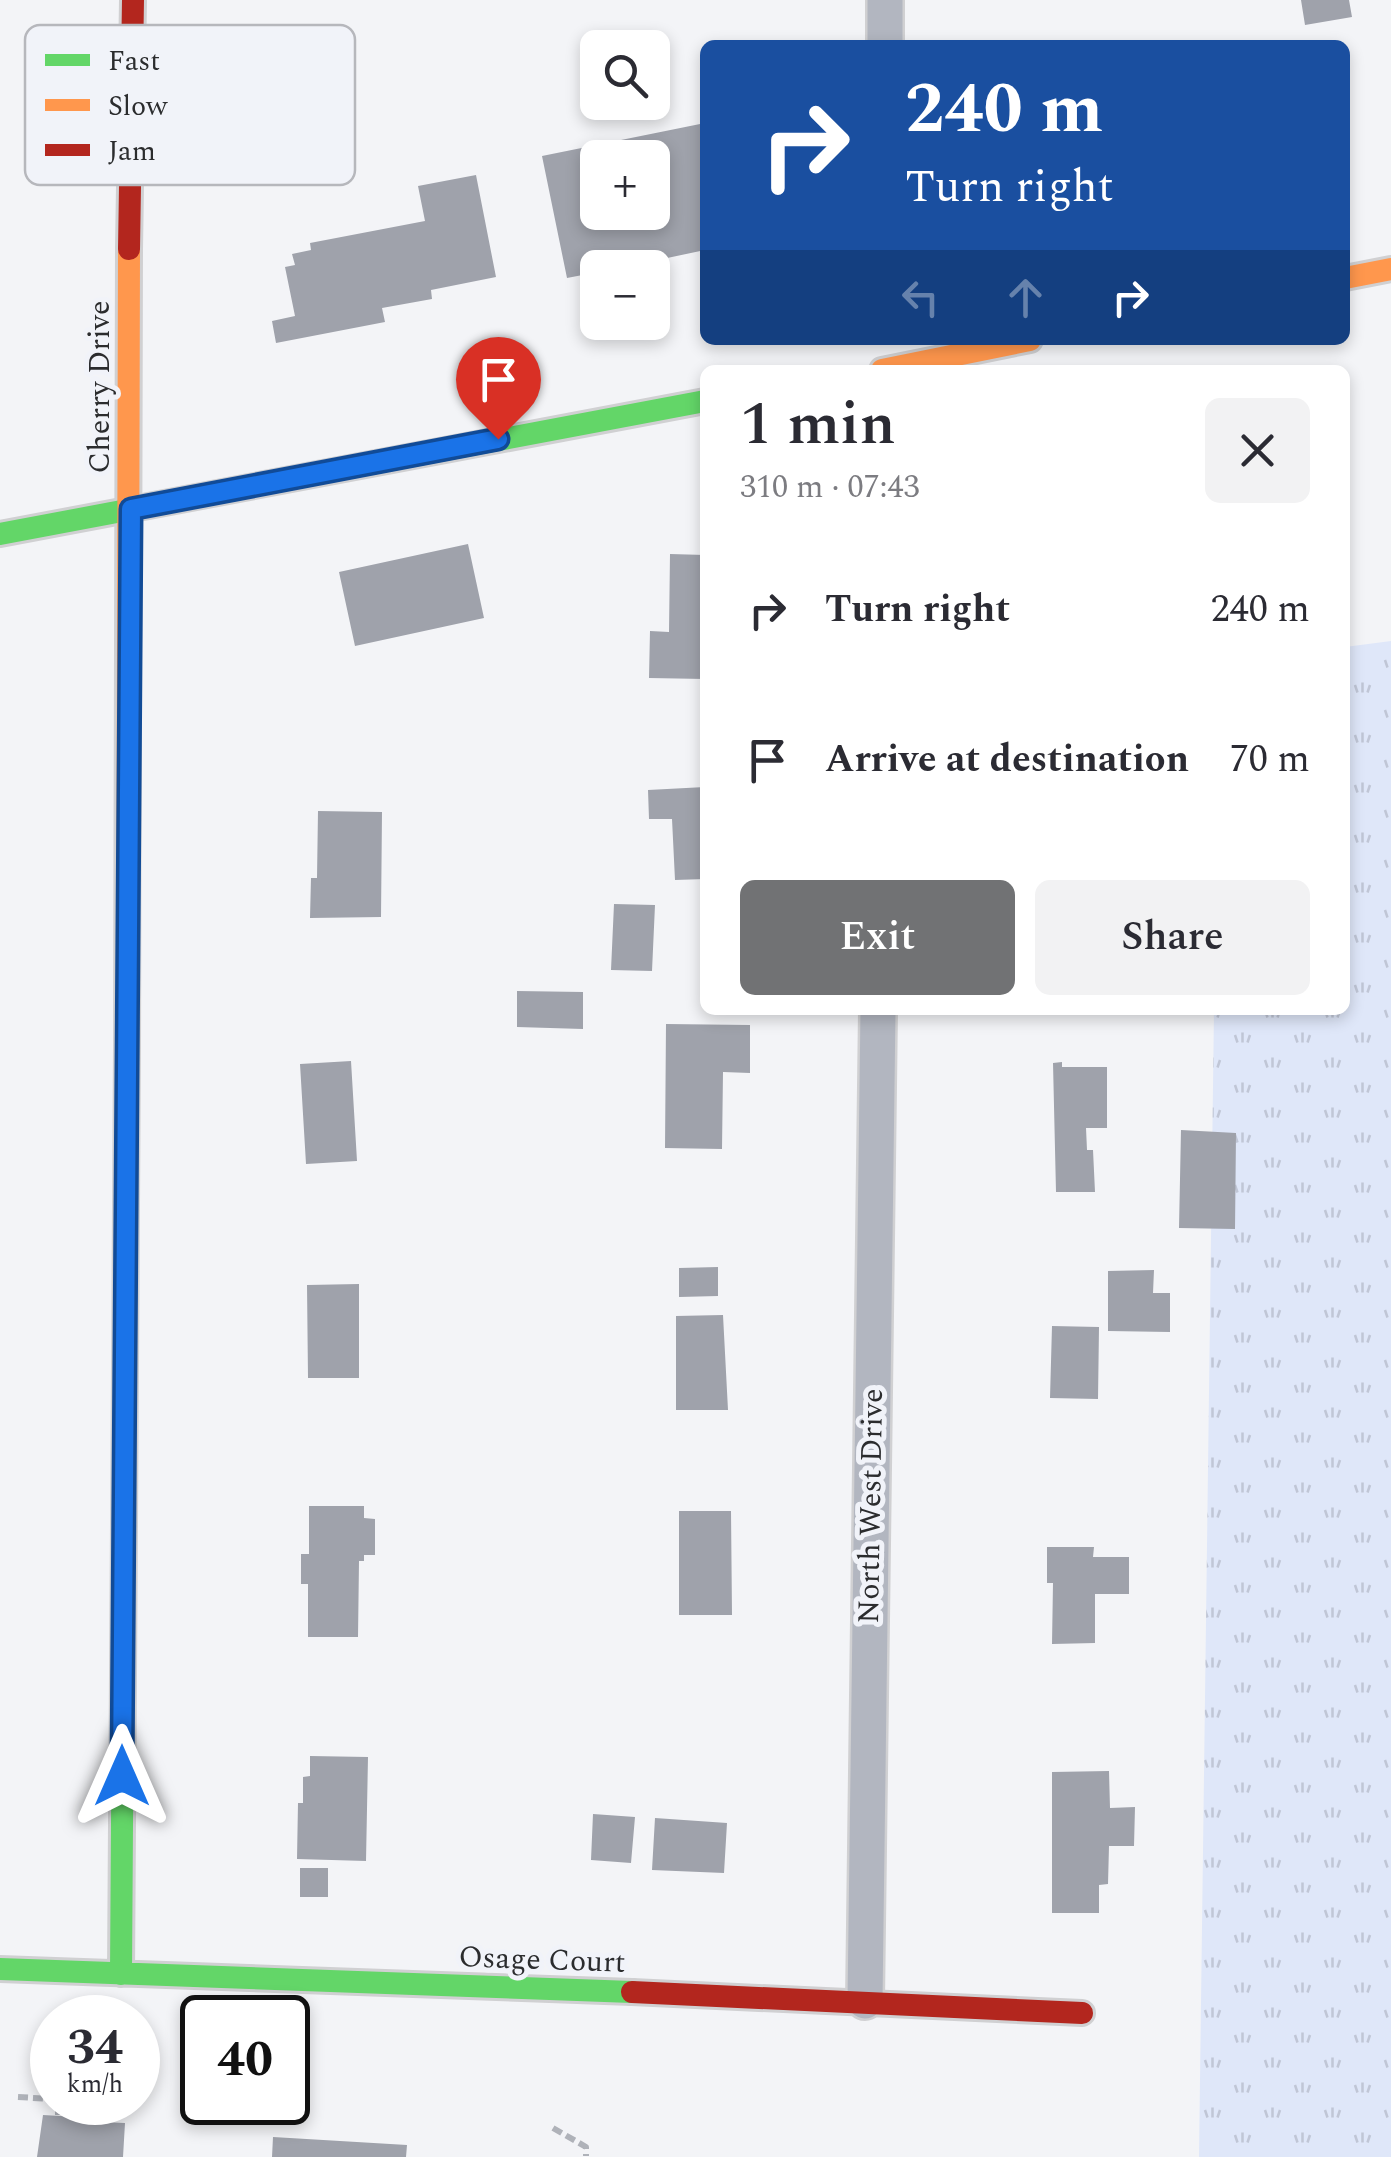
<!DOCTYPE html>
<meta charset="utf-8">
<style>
:root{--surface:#fff;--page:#f2f2f3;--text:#2b2b33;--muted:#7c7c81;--accent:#717274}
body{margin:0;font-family:Spectral,serif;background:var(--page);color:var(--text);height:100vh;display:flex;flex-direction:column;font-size:38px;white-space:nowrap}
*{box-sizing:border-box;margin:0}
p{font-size:32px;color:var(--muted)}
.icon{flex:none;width:55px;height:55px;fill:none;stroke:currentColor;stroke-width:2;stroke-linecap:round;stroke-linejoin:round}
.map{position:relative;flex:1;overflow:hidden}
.sheet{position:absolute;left:700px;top:365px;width:650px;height:650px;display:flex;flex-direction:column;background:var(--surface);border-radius:15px;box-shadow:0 5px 15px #0003}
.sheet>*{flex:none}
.top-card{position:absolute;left:700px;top:40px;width:650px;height:305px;border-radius:15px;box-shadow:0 5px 15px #0003;background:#1a4fa0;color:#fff;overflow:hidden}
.tools{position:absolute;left:580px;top:30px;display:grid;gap:20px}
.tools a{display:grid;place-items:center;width:90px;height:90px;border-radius:15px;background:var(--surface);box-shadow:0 5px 15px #0003;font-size:50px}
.speed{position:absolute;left:30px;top:1995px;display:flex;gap:20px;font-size:50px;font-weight:700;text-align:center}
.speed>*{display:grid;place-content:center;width:130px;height:130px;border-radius:50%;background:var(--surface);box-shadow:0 5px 15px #0003;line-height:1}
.speed small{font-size:25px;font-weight:400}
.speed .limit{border:5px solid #111;border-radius:15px;background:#fff;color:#111}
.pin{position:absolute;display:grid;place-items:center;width:85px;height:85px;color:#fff;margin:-102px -42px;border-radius:50% 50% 50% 0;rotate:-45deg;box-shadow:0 0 10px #0007}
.pin .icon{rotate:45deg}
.me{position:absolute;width:110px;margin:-55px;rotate:0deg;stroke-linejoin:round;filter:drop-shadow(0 0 8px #0008)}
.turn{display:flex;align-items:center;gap:35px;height:210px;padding:0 40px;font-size:45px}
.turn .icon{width:130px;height:130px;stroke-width:2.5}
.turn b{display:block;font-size:70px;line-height:85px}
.lanes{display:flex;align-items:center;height:95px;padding:0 40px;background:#0003;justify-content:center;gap:50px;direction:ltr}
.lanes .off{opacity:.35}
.round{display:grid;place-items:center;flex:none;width:105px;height:105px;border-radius:15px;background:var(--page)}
.summary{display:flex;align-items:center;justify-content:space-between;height:170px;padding:0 40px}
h1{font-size:60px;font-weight:600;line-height:75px}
.cta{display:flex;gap:20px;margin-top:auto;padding:20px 40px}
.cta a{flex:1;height:115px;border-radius:15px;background:var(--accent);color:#fff;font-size:40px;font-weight:600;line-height:115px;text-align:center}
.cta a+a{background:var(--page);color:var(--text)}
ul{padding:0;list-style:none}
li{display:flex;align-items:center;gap:30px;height:150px;padding:0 40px}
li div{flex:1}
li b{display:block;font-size:38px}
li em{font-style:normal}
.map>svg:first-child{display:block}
.grass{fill:url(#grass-tufts)}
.building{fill:#9fa2ab;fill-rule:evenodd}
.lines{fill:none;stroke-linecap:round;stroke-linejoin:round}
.street-casing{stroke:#d0d0d2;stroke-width:40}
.fast-casing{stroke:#d0d0d2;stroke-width:28}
.slow-casing{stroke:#d0d0d2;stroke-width:28}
.jam-casing{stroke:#d0d0d2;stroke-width:28}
.path{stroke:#afb2b9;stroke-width:6;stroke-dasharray:10 5;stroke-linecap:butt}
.street{stroke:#b2b6c0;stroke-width:35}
.fast{stroke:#63d668;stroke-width:22}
.slow{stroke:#ff974d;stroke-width:22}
.jam{stroke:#b3261e;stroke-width:22}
.route-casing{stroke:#114b97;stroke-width:25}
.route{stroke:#1a73e8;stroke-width:18}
.labels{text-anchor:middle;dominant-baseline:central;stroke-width:10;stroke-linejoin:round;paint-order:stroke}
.street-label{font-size:30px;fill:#2b2c2e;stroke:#f1f3f9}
.key{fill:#f1f3f9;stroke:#b6b7bc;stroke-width:2.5}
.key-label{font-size:28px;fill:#2b2c2e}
</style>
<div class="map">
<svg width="1391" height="2157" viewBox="0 0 1391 2157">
<defs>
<pattern id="grass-tufts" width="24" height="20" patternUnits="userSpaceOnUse" patternTransform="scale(2.5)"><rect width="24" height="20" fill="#dfe7f9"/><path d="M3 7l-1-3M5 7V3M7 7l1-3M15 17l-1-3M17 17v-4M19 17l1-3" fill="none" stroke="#c0c6d6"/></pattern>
</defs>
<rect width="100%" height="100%" fill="#f3f4f7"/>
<path class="grass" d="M1391,641V2157H1199L1214,1010H1345V647Z"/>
<path class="building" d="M1301,0H1349L1352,17L1305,25Z
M705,123V250L620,268H598V272L567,278L542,156ZM598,158H652V212H598Z
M476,175L496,277L431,290L432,299L382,308L385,322L276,343L272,321L295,316L285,267L295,265L292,254L311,250L310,243L425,221L418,186Z
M468,544L484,618L355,646L339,572Z
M670,554L705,555V679L649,678L650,631L669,632Z
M705,787V879L675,880L672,819H649L648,790Z
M318,811L382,812L381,917L310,918L311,878H317Z
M614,904L655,905L652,971L611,970Z
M517,991L583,992V1029L517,1027Z
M666,1024L750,1025V1073L723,1072L722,1149L665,1148Z
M351,1061L357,1161L306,1164L300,1064Z
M1062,1062V1067H1107V1128H1086L1087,1150H1093L1095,1192H1056L1053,1063Z
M1181,1130L1236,1133L1235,1229L1179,1228Z
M718,1267V1296L679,1297V1268Z
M1154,1270L1153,1293H1170V1332L1108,1331V1271Z
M359,1284V1378H308L307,1285Z
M723,1315L728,1410H676V1316Z
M1052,1326L1099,1327L1098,1399L1050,1398Z
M309,1506H364V1518L375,1519V1555H364V1561H359L358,1637H308V1584H301V1554H309Z
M679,1511H731L732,1615H679Z
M1047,1547H1094L1093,1557H1129V1594H1095V1643L1052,1644L1053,1583H1047Z
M310,1756L368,1757L366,1861L297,1859L298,1803H303V1777L310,1776Z
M1109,1771L1110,1808L1135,1807L1134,1846H1109L1108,1884L1099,1885V1913H1052V1772Z
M593,1814L635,1817L631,1863L591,1860Z
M655,1818L727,1823L724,1873L652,1870Z
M300,1868H328V1897H300Z
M43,2115L77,2117V2121L125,2123L123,2157H37Z
M273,2137L407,2145L406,2157H272Z"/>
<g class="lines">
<g class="street-casing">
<path id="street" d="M885,45V0
M865,2001L878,1010"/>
</g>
<g class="fast-casing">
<path id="fast" d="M0,534L705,401
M0,1969L632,1992
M121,1974L124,1524"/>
</g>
<g class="slow-casing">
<path id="slow" d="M1345,278L1391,269
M882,370L1030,340
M127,1046L129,249"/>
</g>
<g class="jam-casing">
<path id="jam" d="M129,249L133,0
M124,1524L127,1046
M632,1992L1082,2013"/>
</g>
<path class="path" d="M18,2097L52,2099
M58,2115V2102
M553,2128L586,2147V2156"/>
<use href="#street" class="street"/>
<use href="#fast" class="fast"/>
<use href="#slow" class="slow"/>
<use href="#jam" class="jam"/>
</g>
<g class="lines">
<g class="route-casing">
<path id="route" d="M122,1776L131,509L498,439"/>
</g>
<use href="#route" class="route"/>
</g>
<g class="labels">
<g class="street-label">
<text transform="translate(100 387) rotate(-90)">Cherry Drive</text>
<text transform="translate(871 1506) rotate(-89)">North West Drive</text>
<text transform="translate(542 1960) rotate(2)">Osage Court</text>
</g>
</g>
<rect x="25" y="25" width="330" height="160" rx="15" class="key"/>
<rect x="45" y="54" width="45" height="12" fill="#63d668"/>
<rect x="45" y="99" width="45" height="12" fill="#ff974d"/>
<rect x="45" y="144" width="45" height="12" fill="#b3261e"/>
<g class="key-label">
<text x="108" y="70">Fast</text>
<text x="108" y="115">Slow</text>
<text x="108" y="160">Jam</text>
</g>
</svg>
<div class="tools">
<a><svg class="icon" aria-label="search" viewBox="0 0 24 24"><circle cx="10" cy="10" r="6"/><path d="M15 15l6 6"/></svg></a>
<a>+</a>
<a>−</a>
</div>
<div class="speed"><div>34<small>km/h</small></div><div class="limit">40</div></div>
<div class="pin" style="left:498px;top:439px;background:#d93025"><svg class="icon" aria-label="arrive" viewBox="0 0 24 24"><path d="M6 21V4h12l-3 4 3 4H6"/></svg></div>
<svg class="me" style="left:122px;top:1776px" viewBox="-20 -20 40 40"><path d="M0-17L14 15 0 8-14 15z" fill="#1a73e8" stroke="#fff" stroke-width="4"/></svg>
<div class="top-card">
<div class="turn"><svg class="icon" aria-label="right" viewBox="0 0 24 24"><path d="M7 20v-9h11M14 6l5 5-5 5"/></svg><div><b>240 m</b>Turn right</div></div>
<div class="lanes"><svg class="icon off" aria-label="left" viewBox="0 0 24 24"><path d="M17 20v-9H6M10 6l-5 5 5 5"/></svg><svg class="icon off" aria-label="ahead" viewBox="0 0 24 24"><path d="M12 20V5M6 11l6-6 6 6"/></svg><svg class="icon" aria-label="right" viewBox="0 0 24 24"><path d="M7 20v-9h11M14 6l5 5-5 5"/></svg></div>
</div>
<section class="sheet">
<div class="summary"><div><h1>1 min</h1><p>310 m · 07:43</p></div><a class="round"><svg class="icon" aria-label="close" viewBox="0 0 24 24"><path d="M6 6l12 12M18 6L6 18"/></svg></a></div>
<ul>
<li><svg class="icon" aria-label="right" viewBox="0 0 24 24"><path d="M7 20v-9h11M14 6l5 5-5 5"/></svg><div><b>Turn right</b></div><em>240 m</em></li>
<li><svg class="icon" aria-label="arrive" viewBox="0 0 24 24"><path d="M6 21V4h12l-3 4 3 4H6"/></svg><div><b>Arrive at destination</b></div><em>70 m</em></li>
</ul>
<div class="cta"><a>Exit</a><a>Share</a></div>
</section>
</div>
